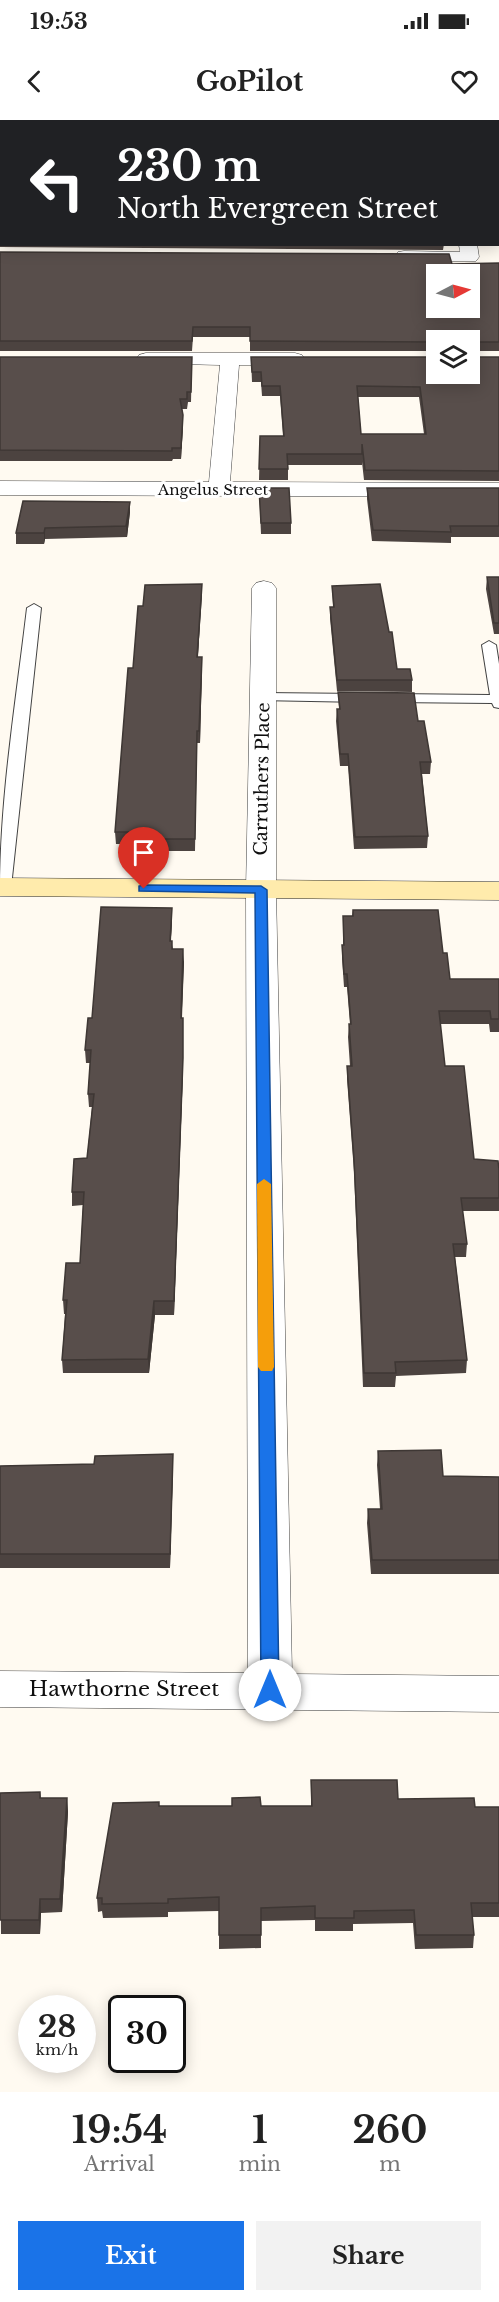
<!DOCTYPE html>
<style>
:root{--surface:#fff;--page:#f2f2f2;--text:#222;--muted:#767676;--accent:#1a73e8}
body{margin:0;font-family:"Libre Baskerville",serif;background:var(--page);color:var(--text);height:100vh;display:flex;flex-direction:column;font-size:22px;white-space:nowrap}
*{box-sizing:border-box;margin:0}
p{font-size:20px;color:var(--muted)}
.icon{flex:none;width:33px;height:33px;fill:none;stroke:currentColor;stroke-width:2;stroke-linecap:round;stroke-linejoin:round}
.map{position:relative;height:1972px;overflow:hidden}
.side{display:flex;flex-direction:column;background:var(--surface);flex:1}
.side>*{flex:none}
.banner{position:absolute;left:0px;top:0px;width:500px;height:126px;box-shadow:0 3px 15px #0003;background:#202124;color:#fff;overflow:hidden}
.needle{width:39px;rotate:84deg}
.controls{position:absolute;left:426px;top:144px;display:grid;gap:12px}
.controls a{display:grid;place-items:center;width:54px;height:54px;border-radius:0px;background:var(--surface);box-shadow:0 3px 15px #0003;font-size:30px}
.speed{position:absolute;left:18px;top:1875px;display:flex;gap:12px;font-size:30px;font-weight:700;text-align:center}
.speed>*{display:grid;place-content:center;width:78px;height:78px;border-radius:50%;background:var(--surface);box-shadow:0 3px 15px #0003;line-height:1}
.speed small{font-size:15px;font-weight:400}
.speed .limit{border:3px solid #111;border-radius:9px;background:#fff;color:#111}
.pin{position:absolute;display:grid;place-items:center;width:51px;height:51px;color:#fff;margin:-62px -26px;border-radius:50% 50% 50% 0;rotate:-45deg;box-shadow:0 0 6px #0007}
.pin .icon{rotate:45deg}
.me{position:absolute;width:66px;margin:-33px;rotate:0deg;stroke-linejoin:round;filter:drop-shadow(0 0 4px #0008)}
.turn{display:flex;align-items:center;gap:21px;height:126px;padding:0 18px;font-size:27px}
.turn .icon{width:78px;height:78px;stroke-width:2.5}
.turn b{display:block;font-size:42px;line-height:51px}
.eta{display:flex;justify-content:space-evenly;align-items:center;height:102px;text-align:center}
.eta b{font-size:36px;font-weight:800;line-height:42px}
.action{display:flex;gap:12px;margin-top:auto;padding:12px 18px}
.action a{flex:1;height:69px;border-radius:0px;background:var(--accent);color:#fff;font-size:24px;font-weight:800;line-height:69px;text-align:center}
.action a+a{background:var(--page);color:var(--text)}
.status{display:flex;justify-content:space-between;align-items:center;height:42px;padding:0 30px;background:var(--surface);direction:ltr}
.status svg{height:16px;fill:currentColor}
header{display:flex;justify-content:space-between;align-items:center;height:78px;padding:0 18px;background:var(--surface);font-size:27px;font-weight:800}
.map>svg:first-child{display:block}
.lines{fill:none;stroke-linecap:round;stroke-linejoin:round}
.lane-casing{stroke:#424242;stroke-width:2}
.street-casing{stroke:#424242;stroke-width:1}
.secondary-casing{stroke:#313131;stroke-width:1}
.lane{fill:#fff;fill-rule:evenodd}
.street{fill:#fff;fill-rule:evenodd}
.secondary{fill:#ffebac;fill-rule:evenodd}
.wall{fill:#4c4340;fill-rule:evenodd}
.shaded-wall{fill:#3e3734}
.building{fill:#584e4b;stroke:#3e3734;stroke-width:1.5;fill-rule:evenodd}
.route{fill:#1a73e8;stroke:#114b97;stroke-width:1.5}
.slow{fill:#f59e0b}
.labels{text-anchor:middle;dominant-baseline:central;stroke-width:6;stroke-linejoin:round;paint-order:stroke}
.far-street-label{font-size:15px;fill:#0f0f0f;stroke:#fff}
.street-label{font-size:18px;fill:#0f0f0f;stroke:#fff}
.near-street-label{font-size:21px;fill:#0f0f0f;stroke:#fff}
</style>
<div class="status"><b>19:53</b><svg viewBox="0 0 49 12"><path d="M0 12V9h3v3zM5 12V6h3v6zM10 12V3h3v9zM15 12V0h3v12zM26 1h20v11H26zM47 4h2v5h-2z"/></svg></div>
<header><svg class="icon" aria-label="back" viewBox="0 0 24 24"><path d="M15 5l-7 7 7 7"/></svg>GoPilot<svg class="icon" aria-label="heart" viewBox="0 0 24 24"><path d="M12 20l-8-8c-3-5 5-10 8-4 3-6 11-1 8 4z"/></svg></header>
<div class="map">
<svg width="499" height="1972" viewBox="0 0 499 1972">
<rect width="100%" height="100%" fill="#fffaf1"/>
<g class="lines">
<g class="lane-casing">
<path id="lane" d="M34,484L41,488L11,767L3,772L0,771C0,676 16,582 27,488Z
M489,521L496,525L499,544V588L494,587L492,583L391,582L384,578L391,574L490,575L482,525Z
M263,573L363,574L370,578L363,582L258,580L256,577L258,574Z"/>
</g>
<g class="street-casing">
<path id="street" d="M0,44H2V54H0Z
M459,124H477L479,137L476,141H404L398,140L395,136L398,132L404,131L460,132Z
M146,233H295L302,235L305,239L302,243L295,245H239L230,362L499,363V377L0,375V361L209,362L220,245L139,243L136,239L139,235Z
M264,461L272,463L276,468V770L292,1554L499,1556V1592L0,1587V1551L248,1553L246,770L252,468L256,463Z"/>
</g>
<g class="secondary-casing">
<path id="secondary" d="M0,758L499,762V780L0,776Z"/>
</g>
<use href="#lane" class="lane"/>
<use href="#street" class="street"/>
<use href="#secondary" class="secondary"/>
</g>
<path class="wall" d="M0,0H499V47H498V2H2V25H0Z
M0,91H2V124H444L443,130L0,127Z
M0,132L452,144L499,143V231H470V220H436V231H250V217H193L192,231H0Z
M0,237H192L191,282H188L187,289H182L183,305L181,339H173L172,341H0Z
M251,237H499V361L364,360L362,342V345H288V360H259L260,316H283L280,276H262L261,262H252ZM358,277H419L424,314H361Z
M259,368L291,403V414H261Z
M367,368H499V417H451V423L372,421L367,379Z
M130,382V392L127,417L45,419L44,424H16V413Z
M487,457H499V514H494L486,469Z
M202,464L198,537L202,549L200,623H197L195,731H147L136,736L129,724H116L115,712L133,548L143,486Z
M332,466L397,549L412,560V572L337,571L330,498V487H333Z
M338,572L418,601L431,642L430,654H422L428,716L427,728L354,729L348,646H340L336,601L337,589H339Z
M353,790L443,833L450,859H499V912H490L489,904H440L445,946L474,1039L499,1050V1091H462L467,1124L466,1137H455L467,1240L466,1253L396,1256L395,1267H363L354,1052L347,959V946H350L348,917L349,904H350L347,867H344L342,838V825H343V796H352Z
M172,800L171,821L173,829L184,842L182,898H183V951L174,1195H155L149,1253H63L62,1240L65,1194H64L63,1180L80,1143L83,1085L72,1086V1072L87,1038L92,987H89L88,974L90,943H86L85,930L92,898Z
M378,1331L443,1356L499,1357V1454H371L367,1403L368,1389H380L377,1345Z
M173,1334V1348L170,1448H0V1346L94,1344Z
M311,1660L398,1679L475,1687H499V1797H472L474,1815L473,1828L415,1829L413,1803L353,1804V1811H315V1800L261,1801V1828L219,1829V1791L168,1792V1797L103,1798L102,1791L98,1792L97,1778L160,1686H311Z
M40,1672L41,1678H67L68,1692L62,1792L41,1793L40,1814H1L0,1673Z"/>
<path class="shaded-wall" d="M183,295V305L181,339V328Z
M130,382V392L127,417L126,406Z
M45,408V419L44,424V413Z
M202,464V476L197,549V537Z
M202,537V549L200,623L199,611Z
M147,719V731L136,736L135,723Z
M172,788V800L170,834V821Z
M183,829L184,842L181,911V898Z
M183,898V951L174,1195V1181Z
M154,1181L155,1195L149,1253L148,1239Z
M173,1334V1348L170,1448V1434Z
M67,1678L68,1692L62,1792L60,1779Z
M40,1779L41,1793L40,1814L39,1800Z"/>
<path class="building" d="M0,0H499V39L498,38V2H2V17H0Z
M498,51H499V78L498,79Z
M0,91H2V118H0Z
M498,91H499V113L498,109Z
M0,132L449,134L452,144L499,143V222H470V220H436V222L250,221V207H193L192,221H0ZM436,154H470V188H436Z
M0,237H192L191,272H187V279H180L183,295L181,328H172V331L0,330Z
M251,237H436V254H470V237H499V351L365,350L362,324V334H287L288,349H259L260,316H284L280,266H262L261,252H252ZM357,266L420,267L426,314H361Z
M259,368H289L291,403H261Z
M367,368H499V406H450L451,412L373,410Z
M23,381L130,382L126,406L45,408L44,413H16Z
M487,457H499V503H494Z
M202,464L197,537H202L199,611H197L195,719H147L135,723L129,712H115L128,548H133L138,486H143L145,465Z
M380,464L389,512H392L397,549H410L412,560H337L330,487H334L332,466Z
M338,572L414,573L418,601H424L431,642H420L428,716L355,717L348,634H340L337,589H340Z
M101,787L172,788L170,821H172V829H183L181,898H183V938L174,1181H154L148,1239L62,1240L67,1180H63L66,1143H80L84,1072H72L74,1039L87,1038L94,974H88L91,930H85L88,898H92Z
M353,790H438L443,833H447L450,859H499V899H491L490,891H439L445,946H464L474,1039L498,1041L499,1050V1078H461L467,1124H453L467,1240L395,1242L396,1253H364L354,1039L347,946H352L349,904H351L347,854H344L342,825H344L343,796H353Z
M441,1330L443,1356L499,1357V1440H372L368,1389H382L378,1331Z
M173,1334L170,1434H0V1346L94,1344L95,1336Z
M311,1660H397L398,1679L474,1678L475,1687H499V1783H471L474,1815H416L414,1790L354,1791V1798H315V1786L261,1788V1815H219V1777L168,1779V1783L102,1784V1778H97L113,1683L159,1682V1686H232V1678L260,1677L261,1686H312Z
M40,1672V1678H67L60,1779H40L39,1800H0V1673Z"/>
<path class="route" d="M144,765L261,766L267,770L279,1570L276,1576L270,1578L263,1576L261,1570L255,773L139,771V766Z"/>
<path class="slow" d="M264,1059L271,1064L274,1247L272,1251H261L258,1247L257,1064Z"/>
<g class="labels">
<g class="far-street-label">
<text x="213" y="369">Angelus Street</text>
</g>
<g class="street-label">
<text transform="translate(262 659) rotate(-89)">Carruthers Place</text>
</g>
<g class="near-street-label">
<text x="124" y="1569">Hawthorne Street</text>
</g>
</g>
</svg>
<div class="controls">
<a><svg class="needle" viewBox="-14 -14 28 28"><path d="M0-13l5 13h-10z" fill="#e53935"/><path d="M0 13l5-13h-10z" fill="#767676"/></svg></a>
<a><svg class="icon" aria-label="layers" viewBox="0 0 24 24"><path d="M12 4l9 5-9 5-9-5zM3 14l9 5 9-5"/></svg></a>
</div>
<div class="speed"><div>28<small>km/h</small></div><div class="limit">30</div></div>
<div class="pin" style="left:144px;top:769px;background:#d93025"><svg class="icon" aria-label="arrive" viewBox="0 0 24 24"><path d="M6 21V4h12l-3 4 3 4H6"/></svg></div>
<svg class="me" style="left:270px;top:1570px" viewBox="-20 -20 40 40"><circle r="19" fill="#fff"/><path d="M0-13L10 11 0 6-10 11z" fill="#1a73e8"/></svg>
<div class="banner">
<div class="turn"><svg class="icon" aria-label="left" viewBox="0 0 24 24"><path d="M17 20v-9H6M10 6l-5 5 5 5"/></svg><div><b>230 m</b>North Evergreen Street</div></div>
</div>
</div>
<section class="side">
<div class="eta">
<div><b>19:54</b><p>Arrival</p></div>
<div><b>1</b><p>min</p></div>
<div><b>260</b><p>m</p></div>
</div>
<div class="action"><a>Exit</a><a>Share</a></div>
</section>
